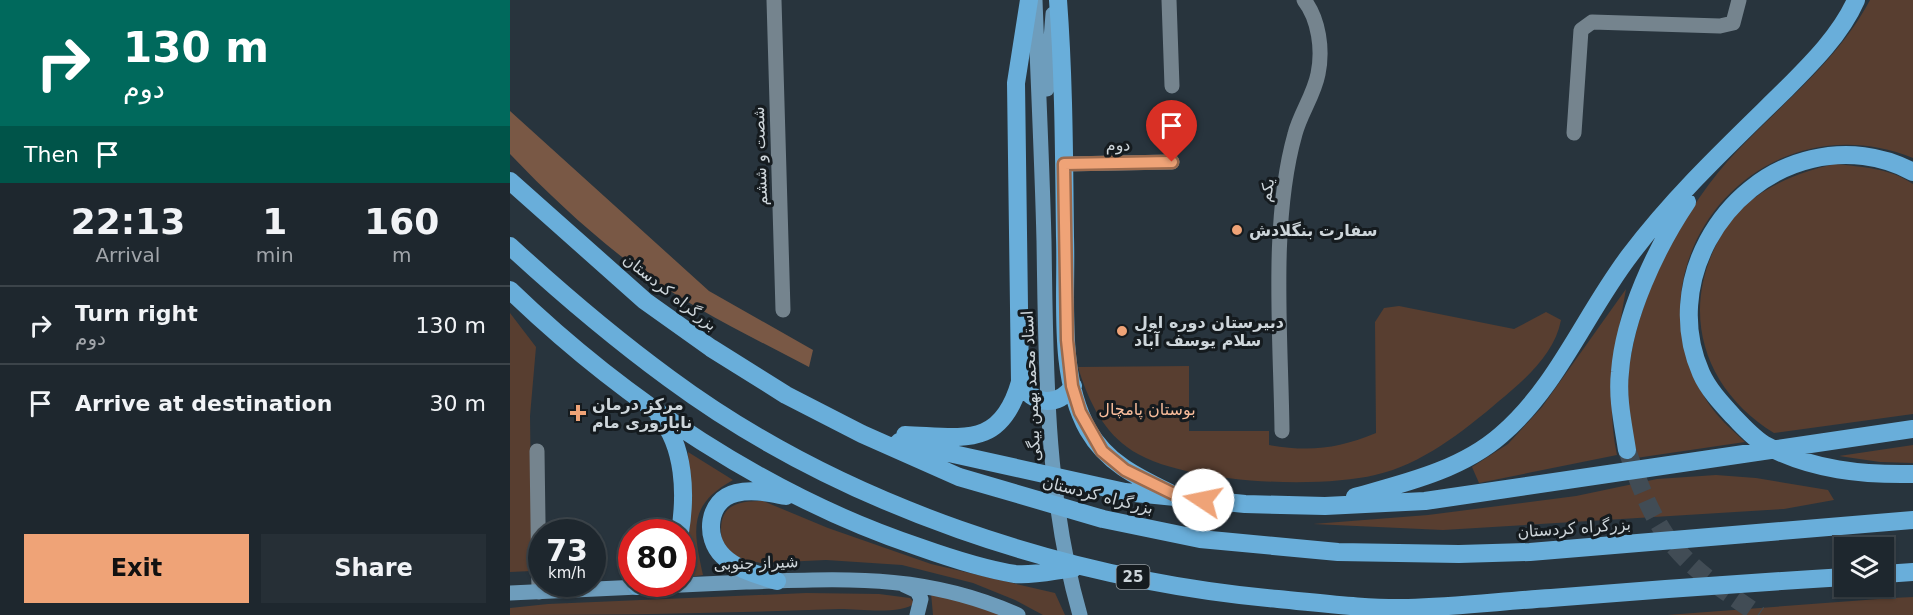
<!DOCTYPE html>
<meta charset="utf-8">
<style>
:root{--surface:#1e272e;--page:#262f36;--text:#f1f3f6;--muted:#a1a5aa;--line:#3c444a;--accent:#efa377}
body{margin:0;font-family:"DejaVu Sans",Vazirmatn,sans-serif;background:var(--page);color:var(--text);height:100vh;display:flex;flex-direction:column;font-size:22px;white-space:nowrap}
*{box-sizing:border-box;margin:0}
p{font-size:20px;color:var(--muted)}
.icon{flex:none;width:33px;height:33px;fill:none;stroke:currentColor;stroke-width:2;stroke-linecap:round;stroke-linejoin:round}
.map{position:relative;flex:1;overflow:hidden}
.panel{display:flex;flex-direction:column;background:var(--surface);width:510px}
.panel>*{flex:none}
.guide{background:#00695c;color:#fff;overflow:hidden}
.controls{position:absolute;left:1324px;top:537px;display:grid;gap:12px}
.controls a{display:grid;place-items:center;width:60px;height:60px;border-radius:0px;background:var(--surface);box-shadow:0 2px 4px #0004,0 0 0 2px var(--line);font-size:30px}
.speed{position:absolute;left:18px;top:519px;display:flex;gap:12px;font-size:30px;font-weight:700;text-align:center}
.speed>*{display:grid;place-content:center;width:78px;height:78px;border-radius:50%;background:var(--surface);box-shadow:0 2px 4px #0004,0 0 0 2px var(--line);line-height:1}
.speed small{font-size:15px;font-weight:400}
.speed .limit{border:9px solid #d22;background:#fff;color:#111}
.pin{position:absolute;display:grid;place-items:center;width:51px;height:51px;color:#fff;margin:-62px -26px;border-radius:50% 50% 50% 0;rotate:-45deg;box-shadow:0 0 6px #0007}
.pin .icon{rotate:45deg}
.me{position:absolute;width:66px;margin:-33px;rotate:281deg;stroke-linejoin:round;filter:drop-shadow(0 0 4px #0008)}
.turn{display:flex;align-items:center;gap:21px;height:126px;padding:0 24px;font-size:27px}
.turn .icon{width:78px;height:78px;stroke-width:2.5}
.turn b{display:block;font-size:42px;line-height:51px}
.then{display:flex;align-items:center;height:57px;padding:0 24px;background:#0003;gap:12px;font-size:22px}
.eta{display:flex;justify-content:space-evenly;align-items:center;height:102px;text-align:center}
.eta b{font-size:36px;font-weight:800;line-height:42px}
.primary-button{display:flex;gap:12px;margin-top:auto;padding:12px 24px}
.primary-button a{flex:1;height:69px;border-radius:0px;background:var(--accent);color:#111;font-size:24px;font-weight:800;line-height:69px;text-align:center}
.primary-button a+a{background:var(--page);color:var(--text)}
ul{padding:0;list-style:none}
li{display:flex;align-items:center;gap:18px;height:78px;padding:0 24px;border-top:2px solid var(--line)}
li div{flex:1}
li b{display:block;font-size:22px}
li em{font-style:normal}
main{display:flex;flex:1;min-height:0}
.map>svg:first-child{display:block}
.green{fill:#583e30}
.forest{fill:#795845}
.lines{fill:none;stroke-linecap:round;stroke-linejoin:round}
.highway-tunnel{stroke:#414c55;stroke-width:18;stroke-dasharray:18 9;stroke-linecap:butt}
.minor{stroke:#75848e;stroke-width:15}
.major{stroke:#6e9dbc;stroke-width:15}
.highway{stroke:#69aeda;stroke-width:18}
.route-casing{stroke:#9b6a4d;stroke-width:15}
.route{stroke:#efa377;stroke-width:10}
.poi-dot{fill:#efa377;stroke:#151b1f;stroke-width:2}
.labels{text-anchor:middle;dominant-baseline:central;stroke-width:6;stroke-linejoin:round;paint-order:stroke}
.shield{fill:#151b1f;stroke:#969da2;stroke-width:1.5}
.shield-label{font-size:15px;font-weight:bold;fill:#cdd5da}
.street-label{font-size:16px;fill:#cdd5da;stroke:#151b1f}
.poi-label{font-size:16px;font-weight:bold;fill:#cdd5da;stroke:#151b1f;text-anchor:start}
.park-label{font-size:16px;fill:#f9bd9b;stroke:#151b1f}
</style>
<main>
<section class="panel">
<div class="guide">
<div class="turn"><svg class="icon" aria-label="right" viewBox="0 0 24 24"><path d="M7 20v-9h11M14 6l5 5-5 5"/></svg><div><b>130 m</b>دوم</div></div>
<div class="then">Then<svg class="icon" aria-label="arrive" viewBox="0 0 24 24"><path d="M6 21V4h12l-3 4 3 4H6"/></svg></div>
</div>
<div class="eta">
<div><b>22:13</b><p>Arrival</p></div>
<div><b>1</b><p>min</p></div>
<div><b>160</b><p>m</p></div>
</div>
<ul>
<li><svg class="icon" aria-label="right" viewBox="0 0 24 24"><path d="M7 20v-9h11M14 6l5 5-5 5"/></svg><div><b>Turn right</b><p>دوم</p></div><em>130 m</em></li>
<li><svg class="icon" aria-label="arrive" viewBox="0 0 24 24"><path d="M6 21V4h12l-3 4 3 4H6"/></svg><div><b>Arrive at destination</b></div><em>30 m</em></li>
</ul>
<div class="primary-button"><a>Exit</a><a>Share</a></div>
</section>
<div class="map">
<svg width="1403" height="615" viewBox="0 0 1403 615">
<rect width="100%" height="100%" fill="#28343d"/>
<path class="green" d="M1360,0H1403V158C1252,97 1112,258 1195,398C1205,415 1220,428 1235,442L1126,458C1123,433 1116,406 1118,381C1123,302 1174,206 1228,150C1275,101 1328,60 1360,0Z
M1325,164C1353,167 1380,168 1403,184V414L1264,433C1197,392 1170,318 1206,245C1213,232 1222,214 1235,205C1262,183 1292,171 1325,164Z
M1116,289C1106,346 1095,398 1107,455L969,483L962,467L998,444L1032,407Z
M889,306L1004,329L1036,312L1051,320C1045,353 1015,380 989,401C954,431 911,465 865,475C807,489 665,484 617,447C591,428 577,397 568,367L679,366V431H759V445C800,452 827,449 866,433L865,322L874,308Z
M0,313L26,347L20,416L22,571L0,572Z
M1403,445V463L1370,462L1329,456Z
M178,452L223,480C178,505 183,529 193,575L173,578L172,559L180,527Z
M1206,475L1246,478L1318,490L1324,500L1274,509L933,530L803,524L918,515L1066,496L1147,479Z
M253,501L318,528L421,564L545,593L555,615H533L505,600L463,583L392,565L316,560L251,563L231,559L213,547C206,512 217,500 253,501Z
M296,593L369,594L400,598L405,603C391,615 350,609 330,609C220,613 110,615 0,615V608L38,604Z
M421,593L497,615H423Z
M1403,597V615H1157L1382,598Z"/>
<path class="forest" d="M0,111L199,291L303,350L299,367C240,336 179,307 125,267C81,234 38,194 0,154Z"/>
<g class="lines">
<path class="highway-tunnel" d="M1117,450C1127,478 1138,509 1155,534C1175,566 1219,594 1249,615"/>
<path class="minor" d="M264,0L273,310
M659,0L662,86
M1064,133L1071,30L1082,22L1210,26L1223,23L1229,0
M554,164L662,162
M772,431C771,339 760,222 785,134C790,114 804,95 808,74C813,50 809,19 794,0
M27,451L29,592"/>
<path class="major" d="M525,0C528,80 532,160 534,241C536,365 535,494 570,615
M537,89L543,14
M394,585L407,591L411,599L407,615
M0,593C79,590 157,585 236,582C335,579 415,573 508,615"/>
<path class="highway" d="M548,0C554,79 554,158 555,237C557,299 547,374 578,430C597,463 627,477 660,493
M1403,172C1372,155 1336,151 1302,159C1211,180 1152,285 1191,373C1198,389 1211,403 1223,416C1233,426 1244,439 1257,446C1302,470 1353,475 1403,474
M0,181L135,301L201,348L276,395L352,434L449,477L593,519L690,539L828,552L949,554L1020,552L1403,520
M0,246C51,293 104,338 160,379C332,506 557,580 768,599C811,603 855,609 898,608C945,607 993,601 1041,598C1139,590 1237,583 1335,577
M0,290C114,400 259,497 409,547C440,558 473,569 505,574C523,576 546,570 564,568
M510,382C522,405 548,408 563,386
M149,416C175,446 176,495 170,532
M395,435C453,437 491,449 510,382L506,83L519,0
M389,442L615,492L735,504L815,506L915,501L1403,429
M1117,450C1113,424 1107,398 1110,372C1114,316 1146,248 1177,202
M845,497C895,483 951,470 991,435C1048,386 1075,314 1120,255C1166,194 1222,142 1276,89C1302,63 1331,34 1346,0
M1374,574L1403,572
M267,581C249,575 227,570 213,556C194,538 197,500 226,493C243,489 259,493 276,496
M127,586L130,584"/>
</g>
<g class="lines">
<g class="route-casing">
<path id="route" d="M662,162L554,164L557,340L562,386L570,412L592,451L615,470L672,498L693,500"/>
</g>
<use href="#route" class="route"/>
</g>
<g class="poi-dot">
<circle cx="727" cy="230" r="6"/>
<circle cx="612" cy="331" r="6"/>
<path d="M65 404h6v6h6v6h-6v6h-6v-6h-6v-6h6z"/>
</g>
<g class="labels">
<rect class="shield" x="606.5" y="565" width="33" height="24" rx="4.5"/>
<g class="shield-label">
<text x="623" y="577">25</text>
</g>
<g class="street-label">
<text transform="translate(608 145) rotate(-1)">دوم</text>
<text transform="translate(250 156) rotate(-92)">شصت و ششم</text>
<text transform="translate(757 190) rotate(-81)">یکم</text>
<text transform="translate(160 292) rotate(38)">بزرگراه کردستان</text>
<text transform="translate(521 386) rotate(-93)">استاد محمد بهمن بیگی</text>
<text transform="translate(588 495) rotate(14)">بزرگراه کردستان</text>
<text transform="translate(1064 528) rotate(-4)">بزرگراه کردستان</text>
<text transform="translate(246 563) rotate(-2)">شیراز جنوبی</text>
</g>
<g class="poi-label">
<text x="739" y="230">سفارت بنگلادش</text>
<text x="624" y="322">دبیرستان دوره اول<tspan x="624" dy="18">سلام یوسف آباد</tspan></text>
<text x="82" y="404">مرکز درمان<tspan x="82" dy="18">ناباروری مام</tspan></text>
</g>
<g class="park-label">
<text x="637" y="409">بوستان پامچال</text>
</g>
</g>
</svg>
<div class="controls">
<a><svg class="icon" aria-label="layers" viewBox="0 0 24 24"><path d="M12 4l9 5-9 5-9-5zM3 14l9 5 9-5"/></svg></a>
</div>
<div class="speed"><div>73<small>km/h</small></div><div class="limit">80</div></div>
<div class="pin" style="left:662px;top:162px;background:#d93025"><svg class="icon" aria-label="arrive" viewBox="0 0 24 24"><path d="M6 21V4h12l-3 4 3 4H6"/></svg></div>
<svg class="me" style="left:693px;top:500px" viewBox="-20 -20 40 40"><circle r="19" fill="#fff"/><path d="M0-13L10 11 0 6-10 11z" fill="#efa377"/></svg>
</div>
</main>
